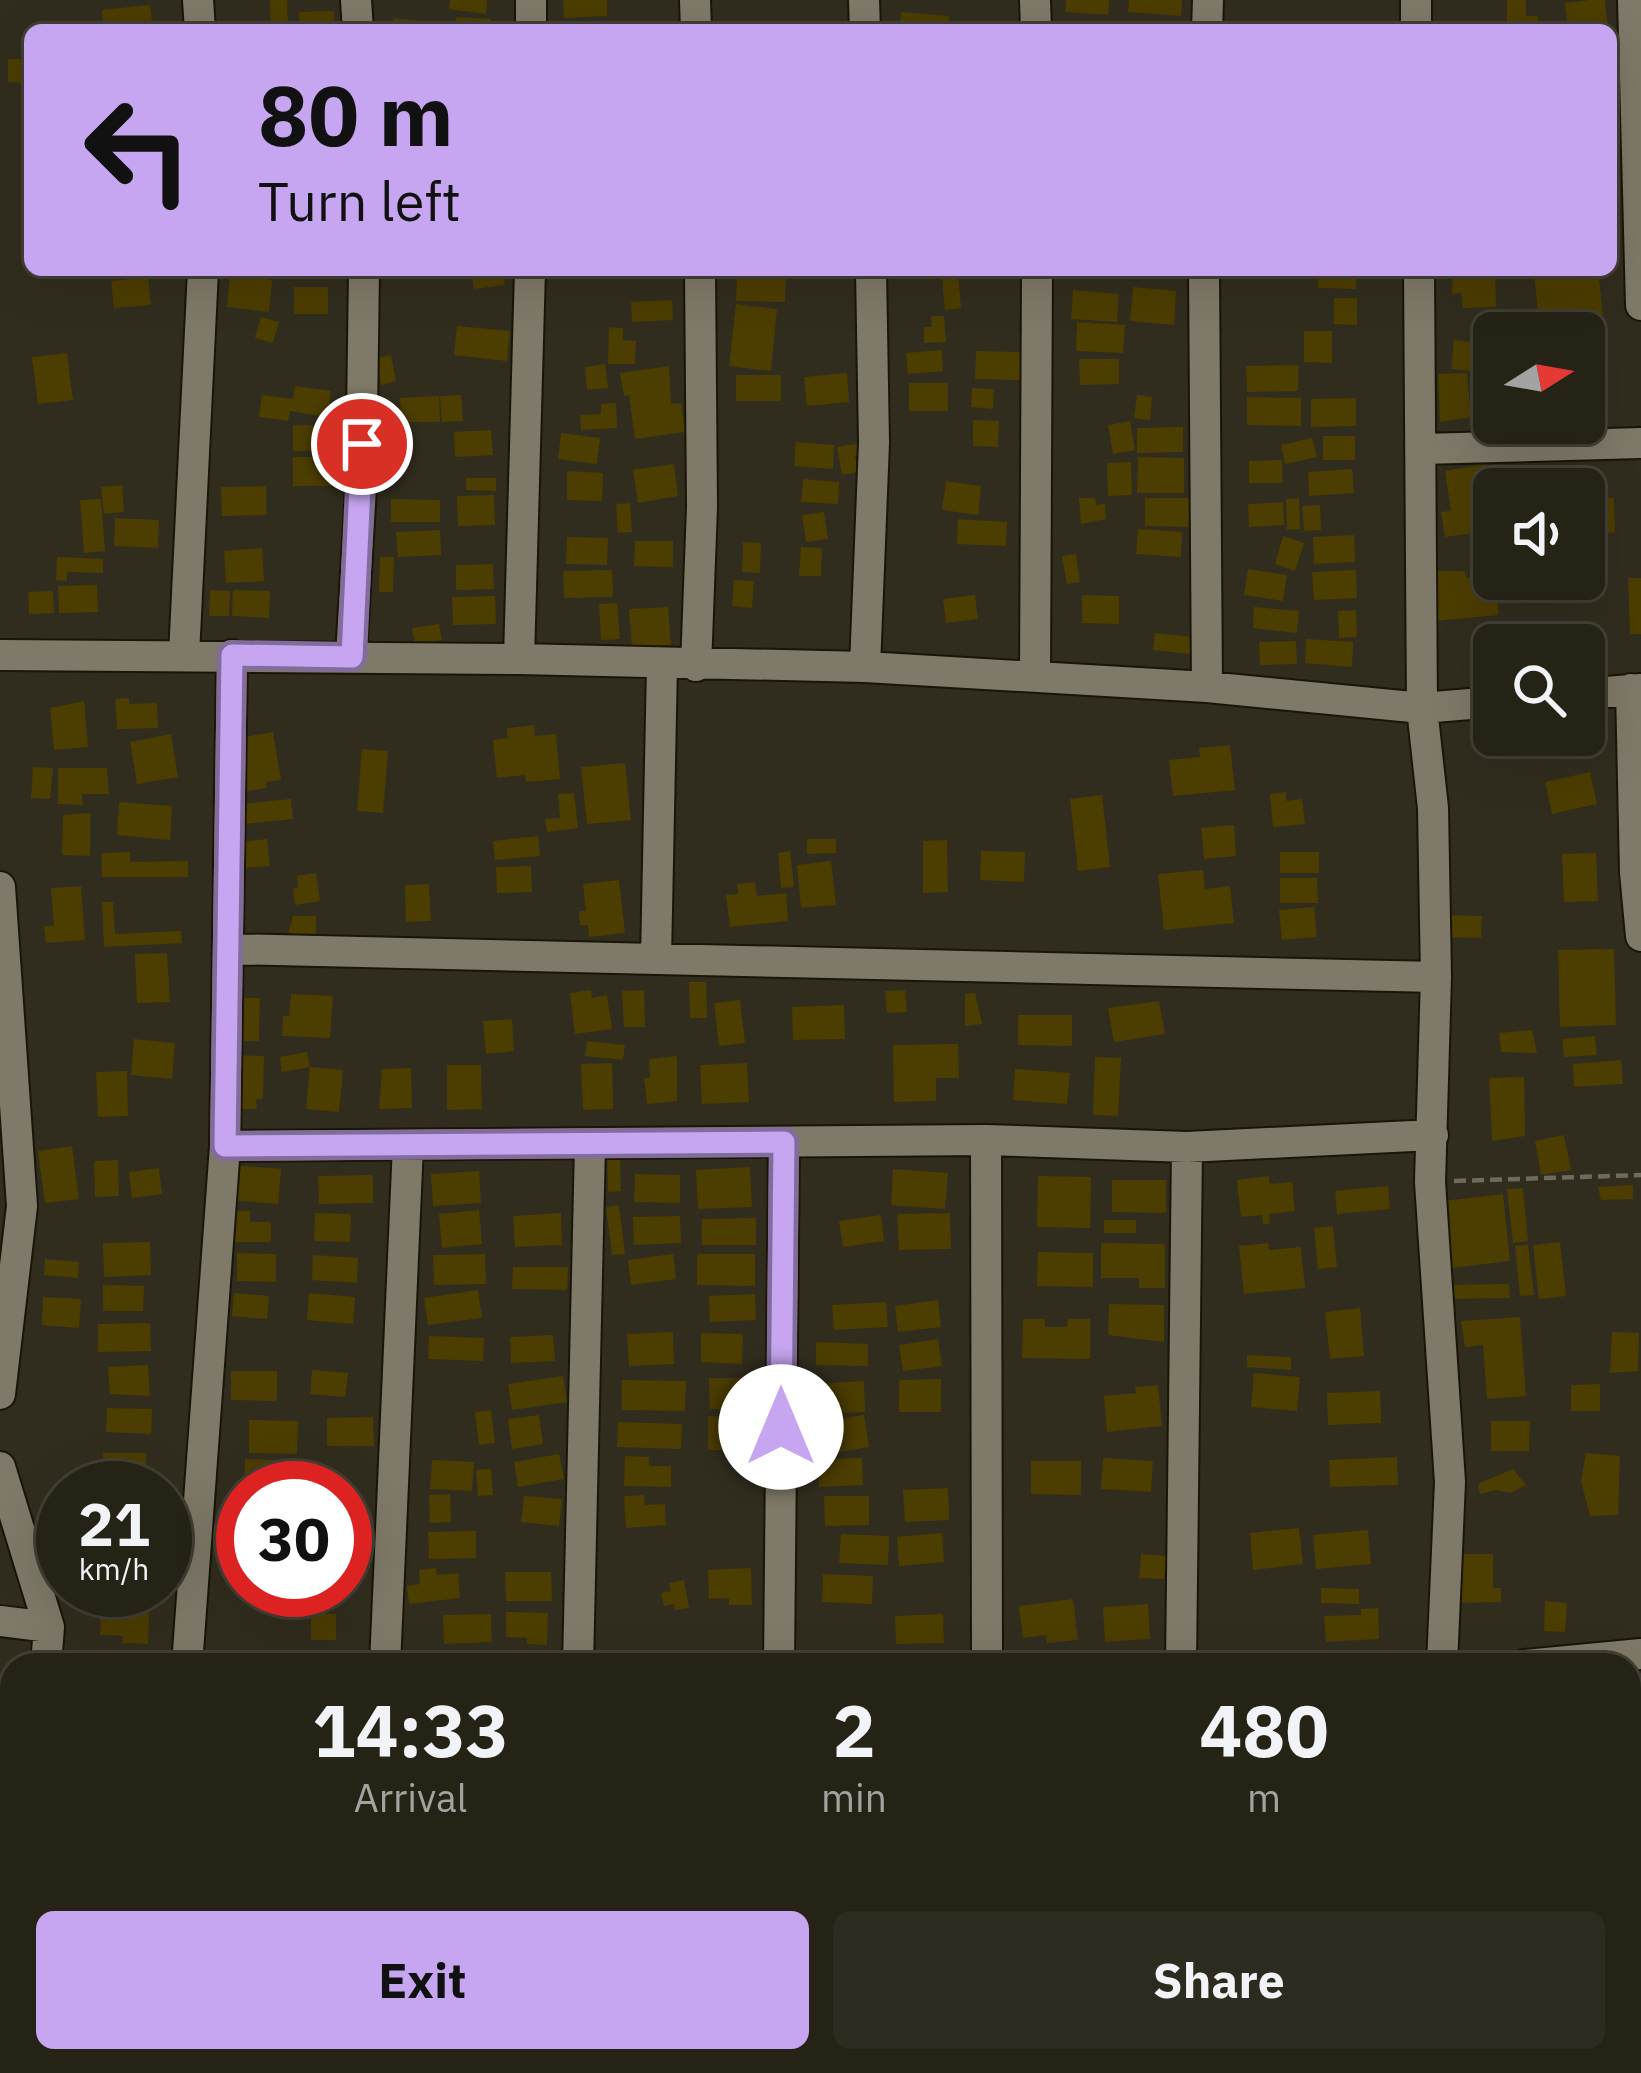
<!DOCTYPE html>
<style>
:root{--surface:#252216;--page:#2d2a1f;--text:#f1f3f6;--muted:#a3a4a1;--line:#423f35;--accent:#c6a6f0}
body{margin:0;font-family:"IBM Plex Sans",sans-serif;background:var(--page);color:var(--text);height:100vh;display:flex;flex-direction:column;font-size:45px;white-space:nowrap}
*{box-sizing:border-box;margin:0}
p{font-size:39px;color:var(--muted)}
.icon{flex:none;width:66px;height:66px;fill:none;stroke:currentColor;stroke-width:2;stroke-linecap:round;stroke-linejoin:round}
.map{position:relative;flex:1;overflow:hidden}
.panel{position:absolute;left:0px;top:1653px;width:1641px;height:420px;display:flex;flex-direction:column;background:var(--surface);border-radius:36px 36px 0 0;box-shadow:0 12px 48px #0002,0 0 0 3px var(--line)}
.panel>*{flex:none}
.banner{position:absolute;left:24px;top:24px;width:1593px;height:252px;border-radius:18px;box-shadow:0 12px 48px #0002,0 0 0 3px var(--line);background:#c6a6f0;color:#111;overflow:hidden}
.needle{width:78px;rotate:79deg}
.controls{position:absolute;left:1473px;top:312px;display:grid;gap:24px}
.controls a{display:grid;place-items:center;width:132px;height:132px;border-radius:18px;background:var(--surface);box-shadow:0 12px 48px #0002,0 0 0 3px var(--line);font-size:60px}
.speed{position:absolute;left:36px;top:1461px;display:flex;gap:24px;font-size:60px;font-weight:700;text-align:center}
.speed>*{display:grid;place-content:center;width:156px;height:156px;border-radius:50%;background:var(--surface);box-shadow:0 12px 48px #0002,0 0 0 3px var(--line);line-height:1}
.speed small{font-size:30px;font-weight:400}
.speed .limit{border:18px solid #d22;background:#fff;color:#111}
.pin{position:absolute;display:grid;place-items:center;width:102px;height:102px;color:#fff;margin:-51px;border:6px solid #fff;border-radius:50%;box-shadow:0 3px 12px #0007}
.me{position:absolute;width:132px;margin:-66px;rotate:0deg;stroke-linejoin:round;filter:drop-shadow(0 0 9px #0008)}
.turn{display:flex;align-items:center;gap:42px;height:252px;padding:0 36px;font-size:54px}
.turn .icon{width:156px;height:156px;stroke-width:2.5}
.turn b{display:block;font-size:84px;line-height:102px}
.eta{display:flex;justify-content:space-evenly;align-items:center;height:204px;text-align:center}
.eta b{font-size:72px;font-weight:800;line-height:84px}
.action{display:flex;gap:24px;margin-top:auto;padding:24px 36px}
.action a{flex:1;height:138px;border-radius:18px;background:var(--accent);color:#111;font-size:48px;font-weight:800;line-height:138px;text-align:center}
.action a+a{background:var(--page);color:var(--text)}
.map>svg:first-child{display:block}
.building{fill:#4c3d00}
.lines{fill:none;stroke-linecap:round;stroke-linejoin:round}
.minor-casing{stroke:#191507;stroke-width:34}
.path{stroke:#6e6b5e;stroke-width:4.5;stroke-dasharray:12 6;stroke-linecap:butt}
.minor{stroke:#7e7968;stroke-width:30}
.route-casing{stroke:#816c9c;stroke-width:30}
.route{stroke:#c6a6f0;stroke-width:21}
</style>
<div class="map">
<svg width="1641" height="2073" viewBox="0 0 1641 2073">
<rect width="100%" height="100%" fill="#312d1e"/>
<path class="building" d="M270,0H287L288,26L271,27Z
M450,0H487L486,14L449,9Z
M563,0H607V16L564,18Z
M1066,0H1109L1108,15L1065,12Z
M1129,0H1182L1181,16L1128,12Z
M1507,0H1526V16H1538V30H1507Z
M1590,0H1605L1608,30H1568L1565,3Z
M150,5L153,30H104L102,10Z
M334,11V30H300L299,12Z
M901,12L949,16L948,30H899Z
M456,17L491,19V30H456Z
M393,18L431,22L430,30H392Z
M8,59H30V83L8,82Z
M471,270H503L505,285L474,289Z
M1319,270H1357L1356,289L1318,288Z
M1453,270H1495L1496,307L1463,308L1461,293L1452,294Z
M1573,270H1598L1603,315L1539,322L1534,275Z
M737,273L786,274L785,302L736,301Z
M230,275L272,280L269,312L227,307Z
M958,276L961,308L945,310L942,278Z
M148,277L151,305L114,308L111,281Z
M294,287H328V314H294Z
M1133,287L1176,291L1174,325L1130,321Z
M1073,290L1119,294L1117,322L1071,319Z
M1334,298H1357V325L1334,324Z
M672,300L673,320L632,322L631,302Z
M736,304L777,309L771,371L729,366Z
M931,316H944L946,342L924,343V327H932Z
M261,317L279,322L273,343L255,338Z
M1077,322L1125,325L1123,353L1076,351Z
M457,326L510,331L507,361L454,355Z
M609,327L623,328V340L636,341L635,364H608Z
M1304,331H1332V363L1304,362Z
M1454,340L1479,343L1477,372L1451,369Z
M942,350L943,371L908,374L906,353Z
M976,351L1023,352L1022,380L975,379Z
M67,353L73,400L38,404L32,357Z
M391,355L396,381L381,385L376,358Z
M1584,356H1590L1591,421H1584Z
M1079,359H1119V384L1080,385Z
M605,364L608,388L587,390L585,367Z
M1298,365V391L1247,392L1246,366Z
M669,366L671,404L681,403L685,432L635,439L629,395L624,396L620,373Z
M847,373L849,402L807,406L804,377Z
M1467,373L1471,417L1440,422L1438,374Z
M736,375H781V401H736Z
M909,383H948V411H909Z
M295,386L331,391L327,417L290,411L288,421L259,417L262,395L293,399Z
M972,388L994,389L993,409L971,407Z
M461,395L463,421L442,422L440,396Z
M1137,395L1152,397L1150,420L1134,418Z
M439,396L440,422H401L400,398Z
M1247,397L1301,398V426L1247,425Z
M1356,398V426L1311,427V399Z
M616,403L617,428L581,430L580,415L601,414V404Z
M973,420L999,421L998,447L973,446Z
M1130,421L1135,450L1113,454L1108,425Z
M293,425L333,426V451H293Z
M1183,427V452L1137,453V428Z
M491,430L493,455L455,457L454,432Z
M561,433L600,438L597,464L558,459Z
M1323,436H1355V460H1323Z
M1312,438L1317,457L1285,464L1281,445Z
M796,442L834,445L833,469L794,466Z
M867,442L868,453L855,455L858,472L842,475L837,447Z
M293,457H335V486H293Z
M1138,457L1184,458V493H1137Z
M1282,460V483H1249V461Z
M1131,462L1132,495L1108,496L1107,463Z
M674,464L678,496L638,503L633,470Z
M1486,464L1494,530L1445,537L1441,512L1451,511L1445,471Z
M1352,469L1354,493L1309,496L1308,472Z
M567,471L603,473L602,501L567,500Z
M466,478H496V491L466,490Z
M803,479L839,482L838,504L801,502Z
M946,481L981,486L978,515L942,510Z
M122,485L124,512L104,514L101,487Z
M266,486V515L222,516L221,487Z
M494,495L495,525L458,526L457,496Z
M1584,497L1614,498L1615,532L1584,536Z
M1079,498H1095L1096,505L1105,504L1106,519L1081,524Z
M1145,498H1194V527L1145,526Z
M1299,498L1300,529L1287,530L1286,499Z
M101,499L105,551L84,553L80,500Z
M391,499L440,500V522H391Z
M1283,502L1284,525L1249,527L1248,504Z
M630,503L632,532L618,533L616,504Z
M1320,505L1321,530L1304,531L1302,506Z
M824,512L828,539L806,542L802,515Z
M115,518L159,520L158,548L114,546Z
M958,519L1007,522L1006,546L957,544Z
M1138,529L1182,532L1181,557L1136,554Z
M440,530L441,555L398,557L396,532Z
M1354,535L1355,562L1314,564L1313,537Z
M1283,536L1304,543L1295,571L1275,564Z
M567,537L608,538L607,565L566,564Z
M635,541H673V567L634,566Z
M743,542L761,543L760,573L742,572Z
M801,547L822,548L821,576H799Z
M262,548L264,581L226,583L224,551Z
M1076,554L1080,582L1067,584L1062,556Z
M57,557L103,559V573L67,572V581L56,580Z
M380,557H394L393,592H379Z
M493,564L494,589L456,590V565Z
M1248,569L1287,575L1283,601L1244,595Z
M612,570L613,597L564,598L563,571Z
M1356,570L1357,598L1314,600L1312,572Z
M1435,571H1465L1466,578L1498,579V615L1435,621Z
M1628,578H1641V634H1630Z
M734,580L754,581L752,608L732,606Z
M97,585L98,612L59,613L58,586Z
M210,590L230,591L229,616H209Z
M233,590L270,591L269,618L232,616Z
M53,591L54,613L29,614L28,592Z
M975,595L978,619L946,623L943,599Z
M1082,595L1119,596V624L1082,623Z
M495,596L496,624L453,625L452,597Z
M617,603L620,639L601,640L599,604Z
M668,607L671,645L632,648L629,609Z
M1254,607L1299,611L1297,633L1253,628Z
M1356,610L1357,637L1339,638L1338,611Z
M439,624L442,640L415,644L412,628Z
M1542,626L1564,628L1563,645H1541Z
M1155,633L1192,637L1190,654L1153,650Z
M1306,639L1353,642L1352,667L1305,663Z
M1296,641L1297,664L1260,665L1259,642Z
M129,698V704L157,703L158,728L117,729L115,699Z
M84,701L88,747L54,750L50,708Z
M534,725L535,736L556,734L560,779L526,782L525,775L497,778L493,740L508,738L507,728Z
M273,732L281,780L266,782L267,788L242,792L239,738Z
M171,734L178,777L137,784L130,742Z
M1532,736L1528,756L1499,759L1496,741Z
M1230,745L1235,790L1173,796L1169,760L1200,757L1199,748Z
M362,749L388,751L383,813L357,811Z
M625,763L631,820L587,824L581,767Z
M33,767L53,768L50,799L31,798Z
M58,768H107L109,794H82L83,805L58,804Z
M1590,772L1597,804L1552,814L1545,782Z
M1286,792V801L1302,799L1305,824L1273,827L1270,794Z
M574,793L578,828L547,832L545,819L560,818L558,794Z
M1102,795L1110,867L1078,871L1070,799Z
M291,799L293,819L243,824L241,804Z
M119,802L172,806L170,840L117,835Z
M90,813V856L62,855L63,815Z
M1234,825L1236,856L1204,859L1201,828Z
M538,836L540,856L495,860L493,841Z
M267,839L270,866L232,869L230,843Z
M807,839H836V853L807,854Z
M947,840L948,892L923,893V841Z
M790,851L794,887L781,888L778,853Z
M981,851L1025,852L1024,882L980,880Z
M130,852V862L188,861V877H102V853Z
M1280,852H1319V873H1280Z
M1596,853L1598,901L1564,902L1562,854Z
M831,861L836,905L801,908L797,865Z
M531,866L532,892L497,893L496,867Z
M1203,870L1205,889L1230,886L1234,923L1164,930L1158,874Z
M316,873L320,901L295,905L293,888H298L297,876Z
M1280,878H1317L1318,903H1280Z
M619,880L625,933L589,937L588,925H580L579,911H586L583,884Z
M755,882L757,896L786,893L788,921L730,927L726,895L738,894L737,884Z
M429,884L431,921L406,922L405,885Z
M81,886L85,940L46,943L44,926H54L51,888Z
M102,902H113L115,934L181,931L182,943L104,947Z
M1314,907L1317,937L1282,940L1279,910Z
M1443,915L1482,916L1481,938L1442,937Z
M293,916H316V946H294V935H288Z
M1614,949L1616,1025L1560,1027L1558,950Z
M167,953L170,1002L137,1003L135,954Z
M689,982H706L707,1018H690Z
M591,990L592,998L607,995L612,1029L575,1034L570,993Z
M644,990L645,1027H624L622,991Z
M905,990L907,1012L887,1013L885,991Z
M975,993L982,1024L965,1026V994Z
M291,994L333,996L330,1038L282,1036L283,1016H289Z
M236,998H260L259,1041H235Z
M740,1000L745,1043L719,1046L714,1003Z
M1159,1001L1165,1034L1114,1042L1108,1008Z
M844,1005L845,1039L793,1040L792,1007Z
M1018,1015H1072V1046L1018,1045Z
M512,1019L514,1051L486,1054L483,1021Z
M1532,1030L1537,1053L1501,1052L1499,1033Z
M1595,1036L1597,1055L1564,1057L1562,1039Z
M134,1039L175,1043L172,1079L131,1075Z
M587,1041L625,1045L623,1060L585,1056Z
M958,1044L959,1078H936V1101L894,1102L893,1045Z
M307,1052L310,1067L282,1072L280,1057Z
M231,1055L264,1056L263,1099H256L257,1109H230Z
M677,1056V1101L647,1104L644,1078H650L649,1059Z
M1095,1057L1121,1058L1118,1116L1093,1115Z
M1621,1060L1623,1084L1574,1087L1573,1064Z
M612,1063L613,1109L583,1110L581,1064Z
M747,1063L749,1102L702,1104L700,1065Z
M447,1065H481L482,1109L447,1110Z
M310,1067L343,1070L339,1112L306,1109Z
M411,1068L412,1108L379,1109L382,1069Z
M1015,1069L1070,1073L1067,1104L1013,1100Z
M127,1071L128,1116L98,1117L96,1072Z
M1524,1077L1525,1136L1492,1141L1489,1078Z
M1564,1135L1571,1170L1541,1175L1535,1141Z
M72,1146L79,1199L45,1203L38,1151Z
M607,1155H620L621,1191L608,1192Z
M118,1160L119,1196L95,1197L94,1161Z
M232,1165L281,1169L278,1204L229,1200Z
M750,1167L752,1207L698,1209L696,1170Z
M159,1168L162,1194L132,1198L129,1172Z
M893,1169L948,1173L945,1209L891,1205Z
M479,1171L481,1203L433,1206L431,1174Z
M635,1174L680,1175V1203L634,1202Z
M373,1175V1203L319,1204L318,1176Z
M1038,1176L1091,1177L1090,1228L1037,1227Z
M1269,1176L1270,1184L1292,1182L1295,1211L1269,1214L1270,1224H1263L1262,1215L1241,1217L1237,1180Z
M1112,1180H1166V1213L1112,1212Z
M1633,1185V1199L1601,1200L1598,1187Z
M1388,1186L1390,1209L1337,1214L1335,1191Z
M1523,1188L1528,1241L1513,1243L1507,1189Z
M1503,1194L1510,1261L1451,1268L1444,1201Z
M619,1205L625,1254L612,1255L606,1207Z
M479,1210L482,1244L442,1248L439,1214Z
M233,1211H250V1222H271V1242H233Z
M315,1213L351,1214L350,1242L314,1241Z
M561,1213L562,1245L515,1247L513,1216Z
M950,1213L951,1249L899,1250L897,1214Z
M881,1215L884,1241L843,1247L839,1221Z
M680,1216L681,1243L634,1245L633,1217Z
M756,1218V1245H702V1219Z
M1104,1220H1136V1233H1104Z
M1333,1226L1337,1267L1318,1269L1314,1228Z
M150,1242L151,1275L104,1277L103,1243Z
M1560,1242L1566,1296L1539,1299L1533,1245Z
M1101,1243L1165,1244V1288H1139V1278H1101Z
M1268,1243L1269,1250L1301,1247L1305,1288L1244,1294L1239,1246Z
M1528,1245L1534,1295L1520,1296L1515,1246Z
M1038,1252L1093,1253V1287L1037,1286Z
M237,1253L276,1254V1282L237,1281Z
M485,1254L486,1284L434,1285L433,1255Z
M673,1254L676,1279L631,1285L628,1260Z
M697,1254H755V1286L697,1285Z
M313,1255L358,1258L357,1283L312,1280Z
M45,1259L79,1262L78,1278L44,1275Z
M513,1267H568L567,1290L512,1289Z
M1509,1284L1510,1298L1438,1299V1285Z
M103,1285L144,1286L143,1311H103Z
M478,1290L482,1318L428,1325L424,1298Z
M234,1293L269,1296L267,1319L232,1316Z
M309,1293L355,1297L353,1324L307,1320Z
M755,1294L756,1320L710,1322L709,1296Z
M43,1297L81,1299L79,1328L42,1325Z
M938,1300L941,1327L898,1332L895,1306Z
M886,1302L888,1327L834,1330L832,1305Z
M1109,1304L1164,1305V1342L1108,1335Z
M1360,1308L1364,1356L1330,1359L1325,1312Z
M1520,1317L1526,1396L1487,1399L1483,1345L1465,1347L1461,1321Z
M1023,1319H1045V1327H1067L1068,1319H1090V1359L1022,1358Z
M150,1323L151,1351L98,1352V1324Z
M673,1332L674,1364L629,1366L627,1334Z
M1612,1332L1639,1333L1638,1371L1610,1373Z
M701,1333L743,1334L742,1364L701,1362Z
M553,1335L555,1361L511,1363L510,1337Z
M429,1336L484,1338L483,1361L428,1359Z
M938,1339L942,1366L903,1371L899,1345Z
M816,1342L868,1344V1366L816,1365Z
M1247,1355L1291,1357V1370L1247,1367Z
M148,1365L150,1396L110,1394L108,1367Z
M312,1370L348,1373L345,1397L310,1394Z
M231,1371H277V1401L231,1400Z
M1254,1373L1300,1377L1297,1411L1251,1407Z
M563,1376L567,1402L512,1410L508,1384Z
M709,1378H755L756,1409H710Z
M941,1379V1412H899V1380Z
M622,1380L686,1381L685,1411L622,1410Z
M864,1381L865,1412L814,1414L813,1384Z
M1600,1384V1411H1571V1385Z
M1158,1385L1162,1426L1107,1432L1104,1396L1136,1393L1135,1387Z
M1380,1391L1381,1423L1328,1425L1327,1393Z
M107,1408L152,1409L151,1434L106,1432Z
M491,1410L495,1443L479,1445L475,1412Z
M539,1415L543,1444L512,1449L508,1419Z
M864,1415L869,1447L821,1455L816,1422Z
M708,1416L758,1417V1450H708Z
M373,1417L374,1446H327V1418Z
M249,1420L298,1421L297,1454L249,1453Z
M1491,1421H1530L1529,1451H1491Z
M618,1422L682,1424L681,1449L617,1447Z
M103,1453H146V1482H104Z
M1586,1453L1620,1456L1618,1515L1590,1516L1581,1481Z
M559,1454L564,1479L518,1487L514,1462Z
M625,1456L649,1457V1466H671V1487L624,1486Z
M1397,1457L1398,1485L1330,1487L1329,1460Z
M862,1458L863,1485L819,1487L818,1459Z
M1103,1458L1153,1461L1151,1492L1101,1489Z
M245,1459L301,1461V1488L244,1487Z
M432,1460L474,1462L472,1491L430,1489Z
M1031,1461H1081V1495L1031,1494Z
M491,1469L493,1495L478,1496L476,1470Z
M1513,1469L1526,1485L1510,1493L1496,1490L1480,1494L1478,1484Z
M948,1488L949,1520L905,1522L903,1490Z
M450,1494L451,1522L430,1523L429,1495Z
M644,1495L645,1505L665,1504L666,1525L626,1528L624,1496Z
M524,1496L562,1499L559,1526L521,1522Z
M824,1496H869V1525L825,1526Z
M63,1504V1536L47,1538L44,1512L57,1511L56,1505Z
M1299,1528L1303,1564L1253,1570L1250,1533Z
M1368,1530L1371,1564L1316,1569L1313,1535Z
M476,1531V1558L429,1559L428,1532Z
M942,1533L944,1562L899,1566L897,1537Z
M841,1534L889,1536L888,1565L839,1563Z
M1141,1554L1166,1556L1164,1579L1139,1578Z
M1459,1554H1493V1588H1501V1602L1455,1603Z
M436,1568L437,1575L458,1573L460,1598L409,1604L407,1586L420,1584L419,1570Z
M751,1568L752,1605H729V1598L709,1599L708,1570Z
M505,1572H551L552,1601H506Z
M823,1574L873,1576L872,1604L822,1602Z
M684,1580L689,1608L675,1610L674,1604L664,1606L661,1593L671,1591L669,1583Z
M1321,1588L1359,1589V1604L1321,1603Z
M1073,1599L1078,1640L1047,1643L1046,1635L1023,1638L1019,1606Z
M1545,1601L1567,1603L1565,1632L1544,1631Z
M1148,1604L1150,1639L1105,1642L1103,1607Z
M1378,1608L1379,1639L1326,1642L1324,1616L1361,1615V1609Z
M101,1609L149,1612L148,1644L122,1643L123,1636L100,1635Z
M506,1612L548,1613L547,1645L527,1644V1638L506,1637Z
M311,1614H336V1640H311Z
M491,1614L492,1642L444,1644L443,1615Z
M943,1614L944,1643L896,1644L895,1616Z
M873,1651L875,1665H818L817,1659Z
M1114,1653L1149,1655L1148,1665H1113Z
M714,1654L754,1655V1665H714Z
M945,1654L946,1665H896V1655Z
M1629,2055H1641V2073H1599V2061H1629Z
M737,2061H768V2073H738Z
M1067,2061H1108V2071L1067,2072Z
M1280,2061H1347V2068L1281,2073Z
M562,2062L563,2073H519L518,2066Z
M77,2064L131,2065L130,2073H77Z"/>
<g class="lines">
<g class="minor-casing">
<path id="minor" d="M198,0L200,30
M356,0L358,30
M531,0V30
M695,0L696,30
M864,0L865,30
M1035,0L1036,30
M1416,0V30
M1633,0L1641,305
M1207,30L1208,0
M1204,270L1207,687
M1419,270L1422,708L1433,808L1436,977L1430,1182L1450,1482L1442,1665
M1421,449L1641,443
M0,655L519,659L865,667L1207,687L1422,708L1494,702
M184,655L203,270
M351,657L361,487L364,270
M519,659L530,270
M696,666L702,507L700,270
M865,667L874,443L871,270
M1035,675L1037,270
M1631,689L1635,872L1641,936
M1584,694L1641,689
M0,887L22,1206L0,1394
M228,949L1436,977
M656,959L662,665
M986,1140L987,1665
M225,1146L986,1140L1187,1147L1433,1135
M0,1467L49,1627L46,1665
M0,1621L49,1627
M187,1665L225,1146L232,655
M385,1665L408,1145
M578,1665L590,1145
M779,1665L784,1142
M1181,1665L1187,1147
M1524,1665L1641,1654
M1629,1872H1641
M12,2073L13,2061
M156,2073L158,2061
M291,2073L292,2061
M487,2073V2061
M691,2073L692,2061
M913,2073L914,2061
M1146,2073L1147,2061
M1397,2073L1398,2061"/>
</g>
<path class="path" d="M1454,1181L1641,1175"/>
<use href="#minor" class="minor"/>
</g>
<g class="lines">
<g class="route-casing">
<path id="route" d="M362,444L352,657L232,655L225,1146L784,1142L781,1427"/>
</g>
<use href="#route" class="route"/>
</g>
</svg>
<div class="controls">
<a><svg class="needle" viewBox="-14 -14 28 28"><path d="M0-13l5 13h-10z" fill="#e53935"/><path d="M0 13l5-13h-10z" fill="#a3a4a1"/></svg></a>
<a><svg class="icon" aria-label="sound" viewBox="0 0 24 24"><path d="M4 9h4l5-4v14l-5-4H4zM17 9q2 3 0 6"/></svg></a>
<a><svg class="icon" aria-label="search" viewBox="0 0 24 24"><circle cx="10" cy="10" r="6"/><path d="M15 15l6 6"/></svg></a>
</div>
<div class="speed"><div>21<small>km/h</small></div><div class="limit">30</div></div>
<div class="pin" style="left:362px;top:444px;background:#d93025"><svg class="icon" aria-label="arrive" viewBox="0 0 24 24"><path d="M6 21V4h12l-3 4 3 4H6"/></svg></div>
<svg class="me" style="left:781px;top:1427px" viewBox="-20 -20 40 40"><circle r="19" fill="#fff"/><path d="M0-13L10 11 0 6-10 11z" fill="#c6a6f0"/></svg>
<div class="banner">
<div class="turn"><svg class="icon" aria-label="left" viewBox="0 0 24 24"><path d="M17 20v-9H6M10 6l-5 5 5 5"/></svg><div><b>80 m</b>Turn left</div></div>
</div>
<section class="panel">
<div class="eta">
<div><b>14:33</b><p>Arrival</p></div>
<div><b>2</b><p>min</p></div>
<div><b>480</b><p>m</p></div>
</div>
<div class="action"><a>Exit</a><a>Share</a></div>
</section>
</div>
